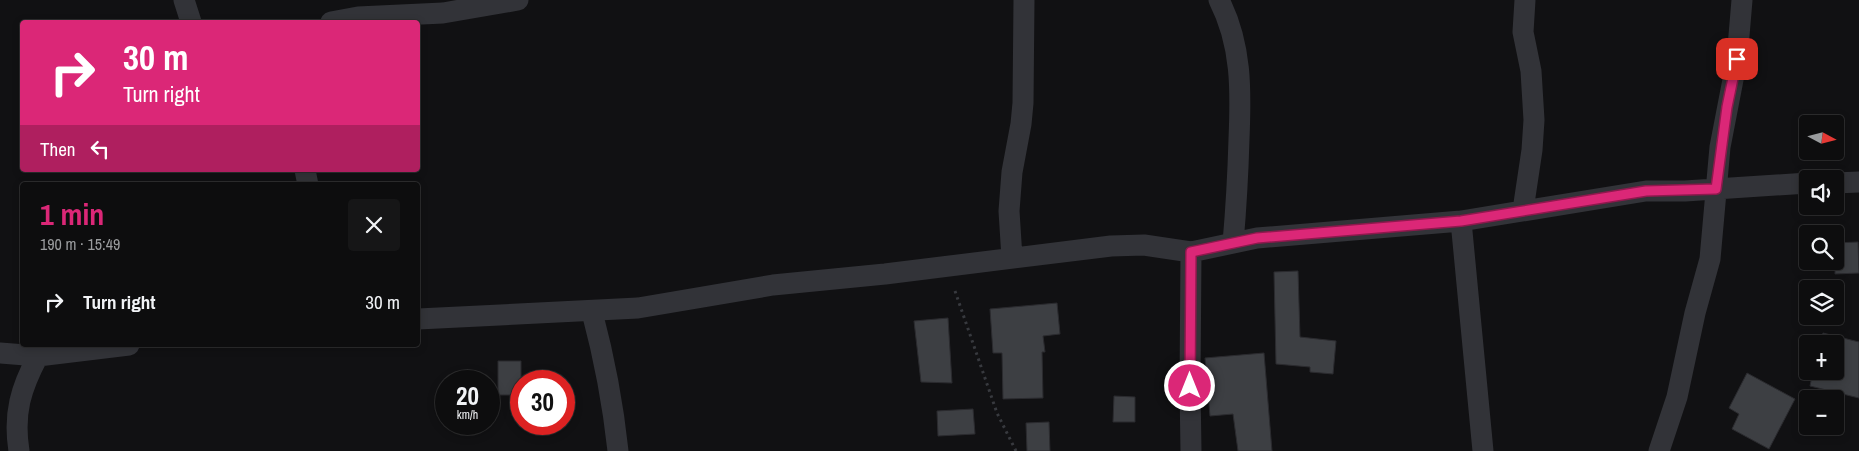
<!DOCTYPE html>
<meta charset="utf-8">
<style>
:root{--surface:#0d0d0e;--page:#161617;--text:#f1f3f6;--muted:#9a9c9e;--line:#2d2d2e;--accent:#db2777}
body{margin:0;font-family:"Archivo Narrow",sans-serif;background:var(--page);color:var(--text);height:100vh;display:flex;flex-direction:column;font-size:19px;white-space:nowrap}
*{box-sizing:border-box;margin:0}
p{font-size:16px;color:var(--muted)}
.icon{flex:none;width:28px;height:28px;fill:none;stroke:currentColor;stroke-width:2;stroke-linecap:round;stroke-linejoin:round}
.map{position:relative;flex:1;overflow:hidden}
.drawer{position:absolute;left:20px;top:182px;width:400px;height:165px;display:flex;flex-direction:column;background:var(--surface);border-radius:5px;box-shadow:0 2px 8px #0003,0 0 0 1px var(--line)}
.drawer>*{flex:none}
.guide{position:absolute;left:20px;top:20px;width:400px;height:152px;border-radius:5px;box-shadow:0 2px 8px #0003,0 0 0 1px var(--line);background:#db2777;color:#fff;overflow:hidden}
.needle{width:32px;rotate:97deg}
.buttons{position:absolute;left:1799px;top:115px;display:grid;gap:10px}
.buttons a{display:grid;place-items:center;width:45px;height:45px;border-radius:5px;background:var(--surface);box-shadow:0 2px 8px #0003,0 0 0 1px var(--line);font-size:25px}
.speed{position:absolute;left:435px;top:370px;display:flex;gap:10px;font-size:25px;font-weight:700;text-align:center}
.speed>*{display:grid;place-content:center;width:65px;height:65px;border-radius:50%;background:var(--surface);box-shadow:0 2px 8px #0003,0 0 0 1px var(--line);line-height:1}
.speed small{font-size:12px;font-weight:400}
.speed .limit{border:8px solid #d22;background:#fff;color:#111}
.pin{position:absolute;display:grid;place-items:center;width:42px;height:42px;color:#fff;margin:-21px;border-radius:10px;box-shadow:0 2px 8px #0006}
.me{position:absolute;width:55px;margin:-28px;rotate:0deg;stroke-linejoin:round;filter:drop-shadow(0 0 4px #0008)}
.turn{display:flex;align-items:center;gap:18px;height:105px;padding:0 20px;font-size:22px}
.turn .icon{width:65px;height:65px;stroke-width:2.5}
.turn b{display:block;font-size:35px;line-height:42px}
.then{display:flex;align-items:center;height:48px;padding:0 20px;background:#0003;gap:10px;font-size:19px}
.round{display:grid;place-items:center;flex:none;width:52px;height:52px;border-radius:5px;background:var(--page)}
.headline{display:flex;align-items:center;justify-content:space-between;height:85px;padding:0 20px}
h1{font-size:30px;font-weight:800;line-height:38px;color:var(--accent)}
ul{padding:0;list-style:none}
li{display:flex;align-items:center;gap:15px;height:70px;padding:0 20px}
li div{flex:1}
li b{display:block;font-size:19px}
li em{font-style:normal}
.map>svg:first-child{display:block}
.building{fill:#3d3f43;stroke:#2b2b2f}
.lines{fill:none;stroke-linecap:round;stroke-linejoin:round}
.path{stroke:#383a3f;stroke-width:3;stroke-dasharray:2.5 4;stroke-linecap:butt}
.minor{stroke:#323338;stroke-width:21}
.route-casing{stroke:#8e194d;stroke-width:12}
.route{stroke:#db2777;stroke-width:9}
</style>
<div class="map">
<svg width="1859" height="451" viewBox="0 0 1859 451">
<rect width="100%" height="100%" fill="#111113"/>
<path class="building" d="M1858,242L1859,273L1835,274V243Z
M1298,271L1300,337L1336,341L1333,374L1310,372V367L1276,364L1274,272Z
M1057,303L1060,334L1043,336L1045,352H1042L1043,398L1003,399L1002,353H993L990,309Z
M948,318L952,383L921,382L914,321Z
M1823,333L1859,342V398L1810,386L1813,371H1835V344H1820Z
M1264,353L1272,451H1238L1233,414L1210,416L1205,358Z
M498,361H521V395H498Z
M1747,373L1795,399L1769,449L1732,429L1739,414L1729,408Z
M1114,396L1135,397V422H1113Z
M973,409L975,434L938,436L937,411Z
M1049,422L1050,451H1027L1026,423Z"/>
<g class="lines">
<path class="path" d="M955,291L997,413L1016,451"/>
<path class="minor" d="M184,0L191,22
M1219,0C1242,45 1241,91 1239,139C1238,174 1236,209 1233,243
M331,22L358,17L443,13L518,0
M305,170L308,185
M1835,183L1859,182
M1523,210L1532,150L1534,120L1531,71L1523,32L1525,0
M1461,221L1483,451
M1191,252L1190,386L1191,451
M1012,258L1009,211L1012,172L1021,124L1023,103L1024,0
M592,312C604,357 613,404 618,451
M418,319L638,308L773,285L885,274L1111,246L1144,245L1191,252L1257,238L1461,221L1646,191H1685L1808,183
M0,353L38,356L129,345
M19,451C13,413 21,388 38,356
M1659,451L1677,397L1695,313L1710,259L1720,147L1737,59L1742,0"/>
</g>
<g class="lines">
<g class="route-casing">
<path id="route" d="M1190,386L1191,252L1257,238L1461,221L1646,191L1716,189L1727,107L1737,59"/>
</g>
<use href="#route" class="route"/>
</g>
</svg>
<div class="buttons">
<a><svg class="needle" viewBox="-14 -14 28 28"><path d="M0-13l5 13h-10z" fill="#e53935"/><path d="M0 13l5-13h-10z" fill="#9a9c9e"/></svg></a>
<a><svg class="icon" aria-label="sound" viewBox="0 0 24 24"><path d="M4 9h4l5-4v14l-5-4H4zM17 9q2 3 0 6"/></svg></a>
<a><svg class="icon" aria-label="search" viewBox="0 0 24 24"><circle cx="10" cy="10" r="6"/><path d="M15 15l6 6"/></svg></a>
<a><svg class="icon" aria-label="layers" viewBox="0 0 24 24"><path d="M12 4l9 5-9 5-9-5zM3 14l9 5 9-5"/></svg></a>
<a>+</a>
<a>−</a>
</div>
<div class="speed"><div>20<small>km/h</small></div><div class="limit">30</div></div>
<div class="pin" style="left:1737px;top:59px;background:#d93025"><svg class="icon" aria-label="arrive" viewBox="0 0 24 24"><path d="M6 21V4h12l-3 4 3 4H6"/></svg></div>
<svg class="me" style="left:1190px;top:386px" viewBox="-20 -20 40 40"><circle r="17" fill="#db2777" stroke="#fff" stroke-width="3"/><path d="M0-11L8 9 0 5-8 9z" fill="#fff"/></svg>
<div class="guide">
<div class="turn"><svg class="icon" aria-label="right" viewBox="0 0 24 24"><path d="M7 20v-9h11M14 6l5 5-5 5"/></svg><div><b>30 m</b>Turn right</div></div>
<div class="then">Then<svg class="icon" aria-label="left" viewBox="0 0 24 24"><path d="M17 20v-9H6M10 6l-5 5 5 5"/></svg></div>
</div>
<section class="drawer">
<div class="headline"><div><h1>1 min</h1><p>190 m · 15:49</p></div><a class="round"><svg class="icon" aria-label="close" viewBox="0 0 24 24"><path d="M6 6l12 12M18 6L6 18"/></svg></a></div>
<ul>
<li><svg class="icon" aria-label="right" viewBox="0 0 24 24"><path d="M7 20v-9h11M14 6l5 5-5 5"/></svg><div><b>Turn right</b></div><em>30 m</em></li>
</ul>
</section>
</div>
